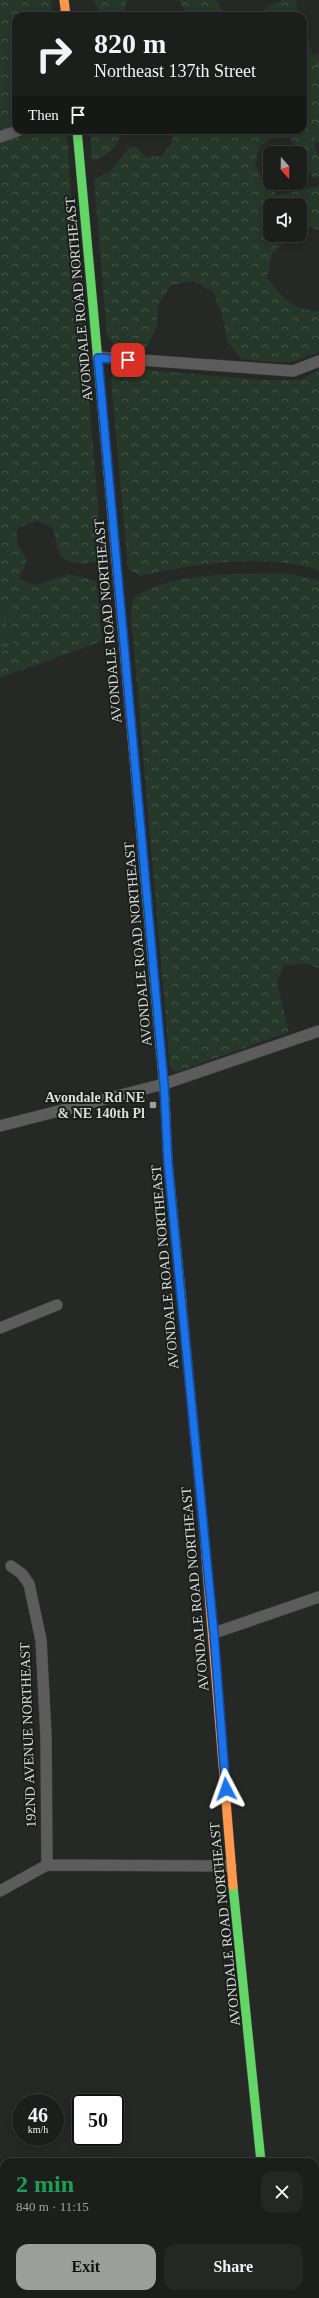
<!DOCTYPE html>
<meta charset="utf-8">
<style>
:root{--surface:#1c1e1c;--page:#252725;--text:#f1f3f6;--muted:#a0a2a3;--line:#3a3c3b;--accent:#9c9e9c}
body{margin:0;font-family:Georgia,serif;background:var(--page);color:var(--text);height:100vh;display:flex;flex-direction:column;font-size:15px;white-space:nowrap}
*{box-sizing:border-box;margin:0}
p{font-size:13px;color:var(--muted)}
.icon{flex:none;width:22px;height:22px;fill:none;stroke:currentColor;stroke-width:2;stroke-linecap:round;stroke-linejoin:round}
.map{position:relative;flex:1;overflow:hidden}
.panel{position:absolute;left:0px;top:2158px;width:319px;height:140px;display:flex;flex-direction:column;background:var(--surface);border-radius:12px 12px 0 0;box-shadow:0 2px 10px #0003,0 0 0 1px var(--line)}
.panel>*{flex:none}
.guide{position:absolute;left:12px;top:12px;width:295px;height:122px;border-radius:12px;box-shadow:0 2px 10px #0003,0 0 0 1px var(--line);background:#1c1e1c;color:var(--text);overflow:hidden}
.needle{width:26px;rotate:160deg}
.controls{position:absolute;left:263px;top:146px;display:grid;gap:8px}
.controls a{display:grid;place-items:center;width:44px;height:44px;border-radius:8px;background:var(--surface);box-shadow:0 2px 10px #0003,0 0 0 1px var(--line);font-size:20px}
.speed{position:absolute;left:12px;top:2094px;display:flex;gap:8px;font-size:20px;font-weight:700;text-align:center}
.speed>*{display:grid;place-content:center;width:52px;height:52px;border-radius:50%;background:var(--surface);box-shadow:0 2px 10px #0003,0 0 0 1px var(--line);line-height:1}
.speed small{font-size:10px;font-weight:400}
.speed .limit{border:2px solid #111;border-radius:6px;background:#fff;color:#111}
.pin{position:absolute;display:grid;place-items:center;width:34px;height:34px;color:#fff;margin:-17px;border-radius:8px;box-shadow:0 2px 6px #0006}
.me{position:absolute;width:44px;margin:-22px;rotate:356deg;stroke-linejoin:round;filter:drop-shadow(0 0 3px #0008)}
.turn{display:flex;align-items:center;gap:14px;height:84px;padding:0 16px;font-size:18px}
.turn .icon{width:52px;height:52px;stroke-width:2.5}
.turn b{display:block;font-size:28px;line-height:34px}
.then{display:flex;align-items:center;height:38px;padding:0 16px;background:#0003;gap:8px;font-size:15px}
.round{display:grid;place-items:center;flex:none;width:42px;height:42px;border-radius:12px;background:var(--page)}
.overview{display:flex;align-items:center;justify-content:space-between;height:68px;padding:0 16px}
h1{font-size:24px;font-weight:700;line-height:30px;color:#1e9e55}
.action{display:flex;gap:8px;margin-top:auto;padding:8px 16px}
.action a{flex:1;height:46px;border-radius:12px;background:var(--accent);color:#111;font-size:16px;font-weight:700;line-height:46px;text-align:center}
.action a+a{background:var(--page);color:var(--text)}
.map>svg:first-child{display:block}
.grass{fill:url(#grass-tufts)}
.forest{fill:url(#forest-crowns)}
.lines{fill:none;stroke-linecap:round;stroke-linejoin:round}
.stream{stroke:#416145;stroke-width:3.5}
.street-casing{stroke:#444644;stroke-width:12}
.fast-casing{stroke:#444644;stroke-width:10}
.slow-casing{stroke:#444644;stroke-width:10}
.jam-casing{stroke:#444644;stroke-width:10}
.street{stroke:#5b5c5b;stroke-width:11}
.fast{stroke:#63d668;stroke-width:9}
.slow{stroke:#ff974d;stroke-width:9}
.jam{stroke:#b3261e;stroke-width:9}
.route-casing{stroke:#114b97;stroke-width:10}
.route{stroke:#1a73e8;stroke-width:7}
.poi-dot{fill:#9c9e9c;stroke:#1b1f1c;stroke-width:1.5}
.labels{text-anchor:middle;dominant-baseline:central;stroke-width:4;stroke-linejoin:round;paint-order:stroke}
.street-label{font-size:14px;fill:#dbdddb;stroke:#1b1f1c}
.poi-label{font-size:14px;font-weight:bold;fill:#dbdddb;stroke:#1b1f1c;text-anchor:end}
</style>
<div class="map">
<svg width="319" height="2298" viewBox="0 0 319 2298">
<defs>
<pattern id="grass-tufts" width="24" height="20" patternUnits="userSpaceOnUse"><rect width="24" height="20" fill="#263829"/><path d="M3 7l-1-3M5 7V3M7 7l1-3M15 17l-1-3M17 17v-4M19 17l1-3" fill="none" stroke="#455447"/></pattern>
<pattern id="forest-crowns" width="20" height="18" patternUnits="userSpaceOnUse"><rect width="20" height="18" fill="#263829"/><path d="M2 6a3 3 0 1 1 6 0M12 15a3 3 0 1 1 6 0" fill="none" stroke="#455447"/></pattern>
</defs>
<rect width="100%" height="100%" fill="#262826"/>
<path class="grass" d="M319,53V74L313,55Z
M319,124V142L314,144L315,132Z
M13,609L15,644L0,653V612Z"/>
<path class="forest" d="M0,0H51L53,16H16V126L0,132Z
M94,0H127L123,16H102Z
M179,0H216L223,11L229,16H183L184,10Z
M283,0H295L300,16H260L267,7Z
M303,26L319,74V124L315,132L314,144L319,159V176L314,178C303,168 300,150 290,138H273L260,146L255,163L266,185L278,195L319,186V230L300,224V205H270V235H292L272,254L267,278C283,297 292,311 319,311V352L292,362H270L241,359L228,342L222,315L214,293L194,281L171,285L158,305L157,327L146,348L115,345L107,336L94,179L110,171L129,148L136,146L145,157L161,156L172,143L173,130H303Z
M43,130H67C74,272 93,413 101,554L98,561C87,565 68,565 60,555C57,551 55,533 52,527L38,521L17,528V543L27,560L19,580L36,585L69,574L96,581L102,641L0,678V653L14,644L5,627L13,609L0,612V143Z
M90,130H123C119,145 107,158 92,161Z
M125,368L263,380H300L319,371V570C261,553 198,563 140,576L128,569L111,379L113,370Z
M284,573L319,580V968L307,964L284,965L277,983L289,1032L177,1072L170,1068L131,614L133,599C167,571 242,574 284,573Z"/>
<g class="lines">
<path class="stream" d="M315,2241L319,2239
M0,2260L4,2261
M208,2294L210,2296L232,2294"/>
<g class="street-casing">
<path id="street" d="M0,137L20,130
M98,357L293,371L319,361
M0,1126L164,1084L319,1031
M0,1328L57,1305
M11,1566L22,1574L29,1584L41,1640L46,1736L47,1865
M214,1633L319,1597
M0,1891L47,1865L231,1866"/>
</g>
<g class="fast-casing">
<path id="fast" d="M77,130L109,483
M134,758L165,1100
M233,1886L261,2162
M272,2294V2298"/>
</g>
<g class="slow-casing">
<path id="slow" d="M64,0L66,16
M109,483L134,758
M165,1100L168,1163L182,1303
M205,1545L233,1886"/>
</g>
<g class="jam-casing">
<path id="jam" d="M182,1303L205,1545"/>
</g>
<use href="#street" class="street"/>
<use href="#fast" class="fast"/>
<use href="#slow" class="slow"/>
<use href="#jam" class="jam"/>
</g>
<g class="lines">
<g class="route-casing">
<path id="route" d="M128,360L98,358L164,1084L168,1163L214,1634L226,1789"/>
</g>
<use href="#route" class="route"/>
</g>
<rect class="poi-dot" x="149" y="1101" width="8" height="8" rx="2"/>
<g class="labels">
<g class="street-label">
<text transform="translate(79 299) rotate(-95)">AVONDALE ROAD NORTHEAST</text>
<text transform="translate(108 621) rotate(-95)">AVONDALE ROAD NORTHEAST</text>
<text transform="translate(138 944) rotate(-95)">AVONDALE ROAD NORTHEAST</text>
<text transform="translate(165 1267) rotate(-95)">AVONDALE ROAD NORTHEAST</text>
<text transform="translate(195 1589) rotate(-95)">AVONDALE ROAD NORTHEAST</text>
<text transform="translate(28 1735) rotate(-92)">192ND AVENUE NORTHEAST</text>
<text transform="translate(225 1924) rotate(-96)">AVONDALE ROAD NORTHEAST</text>
</g>
<g class="poi-label">
<text x="145" y="1097">Avondale Rd NE<tspan x="145" dy="16">&amp; NE 140th Pl</tspan></text>
</g>
</g>
</svg>
<div class="controls">
<a><svg class="needle" viewBox="-14 -14 28 28"><path d="M0-13l5 13h-10z" fill="#e53935"/><path d="M0 13l5-13h-10z" fill="#a0a2a3"/></svg></a>
<a><svg class="icon" aria-label="sound" viewBox="0 0 24 24"><path d="M4 9h4l5-4v14l-5-4H4zM17 9q2 3 0 6"/></svg></a>
</div>
<div class="speed"><div>46<small>km/h</small></div><div class="limit">50</div></div>
<div class="pin" style="left:128px;top:360px;background:#d93025"><svg class="icon" aria-label="arrive" viewBox="0 0 24 24"><path d="M6 21V4h12l-3 4 3 4H6"/></svg></div>
<svg class="me" style="left:226px;top:1789px" viewBox="-20 -20 40 40"><path d="M0-17L14 15 0 8-14 15z" fill="#1a73e8" stroke="#fff" stroke-width="4"/></svg>
<div class="guide">
<div class="turn"><svg class="icon" aria-label="right" viewBox="0 0 24 24"><path d="M7 20v-9h11M14 6l5 5-5 5"/></svg><div><b>820 m</b>Northeast 137th Street</div></div>
<div class="then">Then<svg class="icon" aria-label="arrive" viewBox="0 0 24 24"><path d="M6 21V4h12l-3 4 3 4H6"/></svg></div>
</div>
<section class="panel">
<div class="overview"><div><h1>2 min</h1><p>840 m · 11:15</p></div><a class="round"><svg class="icon" aria-label="close" viewBox="0 0 24 24"><path d="M6 6l12 12M18 6L6 18"/></svg></a></div>
<div class="action"><a>Exit</a><a>Share</a></div>
</section>
</div>
